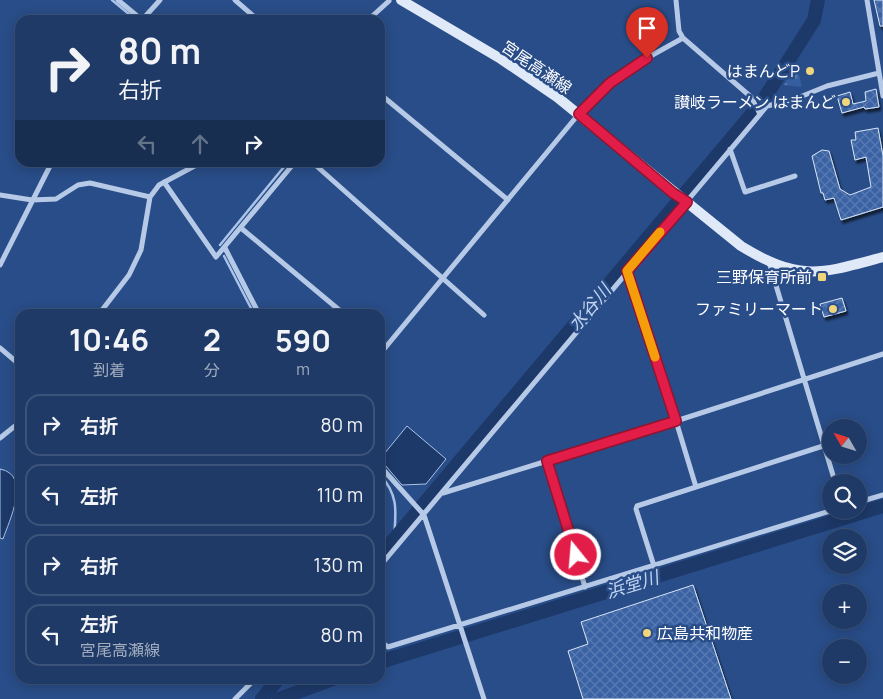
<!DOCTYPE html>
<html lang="ja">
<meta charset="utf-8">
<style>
:root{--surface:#1f3a66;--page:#27416c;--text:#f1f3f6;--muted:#a1adbf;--line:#3c547a}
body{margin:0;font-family:Manrope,"Noto Sans JP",sans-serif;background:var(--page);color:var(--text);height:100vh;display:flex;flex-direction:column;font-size:19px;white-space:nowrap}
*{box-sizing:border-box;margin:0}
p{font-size:16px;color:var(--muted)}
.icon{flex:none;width:28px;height:28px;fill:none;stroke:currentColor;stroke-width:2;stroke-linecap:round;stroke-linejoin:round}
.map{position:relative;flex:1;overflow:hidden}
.panel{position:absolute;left:15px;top:309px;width:370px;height:375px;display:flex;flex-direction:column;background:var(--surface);border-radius:15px;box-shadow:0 2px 12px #0003,0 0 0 1px var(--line)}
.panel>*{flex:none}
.guide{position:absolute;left:15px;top:15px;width:370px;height:152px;border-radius:15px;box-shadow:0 2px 12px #0003,0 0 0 1px var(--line);background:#1f3a66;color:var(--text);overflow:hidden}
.needle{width:32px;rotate:309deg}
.fabs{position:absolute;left:822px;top:419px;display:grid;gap:10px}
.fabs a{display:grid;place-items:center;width:45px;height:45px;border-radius:50%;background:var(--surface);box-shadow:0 2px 12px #0003,0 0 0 1px var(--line);font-size:25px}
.pin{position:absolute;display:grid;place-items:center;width:42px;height:42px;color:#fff;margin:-51px -21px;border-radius:50% 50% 50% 0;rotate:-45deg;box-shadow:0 0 5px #0007}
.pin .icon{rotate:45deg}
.me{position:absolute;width:55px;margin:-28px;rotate:343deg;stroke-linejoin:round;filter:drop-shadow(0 0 4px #0008)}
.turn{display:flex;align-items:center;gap:18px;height:105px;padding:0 20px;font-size:22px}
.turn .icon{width:65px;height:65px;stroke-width:2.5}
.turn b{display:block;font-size:35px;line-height:42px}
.lanes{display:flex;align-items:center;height:48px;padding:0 20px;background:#0003;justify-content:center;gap:25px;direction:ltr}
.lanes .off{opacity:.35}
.eta{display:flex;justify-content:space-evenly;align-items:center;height:85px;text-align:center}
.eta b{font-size:30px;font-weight:700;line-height:35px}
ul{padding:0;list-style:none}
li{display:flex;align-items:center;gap:15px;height:62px;margin:0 10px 8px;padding:0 10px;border:2px solid var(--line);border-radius:15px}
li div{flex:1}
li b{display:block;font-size:19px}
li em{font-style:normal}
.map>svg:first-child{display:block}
.cemetery{fill:url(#cemetery-stones)}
.water{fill:#1d3969;stroke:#aac4e9}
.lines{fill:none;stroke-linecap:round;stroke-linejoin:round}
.stream{stroke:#aac4e9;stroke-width:2.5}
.river{stroke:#1d3969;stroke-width:14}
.building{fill:url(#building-cross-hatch);stroke:#d9e5f7;filter:url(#shadow)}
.minor{stroke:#b6cae8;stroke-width:5}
.secondary{stroke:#e0e9f8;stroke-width:10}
.route-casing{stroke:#92132f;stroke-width:12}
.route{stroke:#e11d48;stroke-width:9}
.slow{stroke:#f59e0b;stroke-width:9}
.poi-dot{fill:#f0d57c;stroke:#294d88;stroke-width:2}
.labels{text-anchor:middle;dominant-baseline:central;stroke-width:5;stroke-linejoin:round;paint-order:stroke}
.street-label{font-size:16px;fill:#fff;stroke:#294d88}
.poi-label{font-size:16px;fill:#fff;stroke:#294d88;text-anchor:end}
.water-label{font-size:18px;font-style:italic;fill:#c1d4f0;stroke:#294d88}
</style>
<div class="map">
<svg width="883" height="699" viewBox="0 0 883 699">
<defs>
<pattern id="cemetery-stones" width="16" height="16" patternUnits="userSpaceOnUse" patternTransform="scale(1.25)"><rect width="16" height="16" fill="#345e9f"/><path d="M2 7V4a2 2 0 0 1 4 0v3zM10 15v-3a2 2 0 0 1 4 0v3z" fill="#5276ad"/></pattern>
<pattern id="building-cross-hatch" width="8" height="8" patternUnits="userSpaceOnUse" patternTransform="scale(1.25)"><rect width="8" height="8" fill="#3a63a4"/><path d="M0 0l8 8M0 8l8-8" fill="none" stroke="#587ab2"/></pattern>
<filter id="shadow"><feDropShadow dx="2" dy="3.5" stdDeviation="1" flood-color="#0009"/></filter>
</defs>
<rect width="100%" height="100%" fill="#294d88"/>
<path class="cemetery" d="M796,62L802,87L784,85Z"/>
<path class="water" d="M407,426L446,459L426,484L402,485L380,459Z
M0,469C32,475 9,521 3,539L0,538Z"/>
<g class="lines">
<path class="stream" d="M112,0L136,20
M220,245L288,162
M224,256L254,314
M380,474C399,497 396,510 394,539"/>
<path class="river" d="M380,556L762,102L814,20L818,0
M380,662L883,506
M262,699L278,679
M279,699L333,679"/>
</g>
<path class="building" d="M874,0H883V26H880Z
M876,89L879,107L865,109L864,107L842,113L837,96L850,92L853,104L866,101L865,92Z
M878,128L883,156V207L841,220L834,198L825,200L823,193H821L812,156L822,150L829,151L840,189L850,195L871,187L866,157L855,160L851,140H856L855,132Z
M842,298L846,311L824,317L820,304Z
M693,585L731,699H583L568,651L588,644L581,622Z"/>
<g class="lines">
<path class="minor" d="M118,0L142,20
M235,0L258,20
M676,0L679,31L683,38L751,97L760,114
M867,0L883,96
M142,20L160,0
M368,20L389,1
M380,94L508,200
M730,149L745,192L795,176
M312,162L484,315
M164,182L216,257L295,162
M0,195L32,200L56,199L78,185L90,183L150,197
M241,228L344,314
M225,248L259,314
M769,262L835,482
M0,265L52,162
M99,314L129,275L141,250L150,197L159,185L202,162
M0,348L20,365
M380,354L587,104L610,83L647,58L683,38
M0,438L20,422
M380,466L424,515L484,699
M696,487L676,421L883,354
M443,493L547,461
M859,502L883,495
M380,566L767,106L795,99L827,86L879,73
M654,566L636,509L637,506L823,446
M585,587L547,461L676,421L627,271
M380,641L388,647L833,510
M235,699L255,679"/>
<path class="secondary" d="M401,0L501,59L557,97L741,246C800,282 820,274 883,257"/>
</g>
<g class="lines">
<g class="route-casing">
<path id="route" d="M576,555L547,461L676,421L627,271L687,202L673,193L579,114L610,83L647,58"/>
</g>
<use href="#route" class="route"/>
<path class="slow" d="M655,357L627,271L660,232"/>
</g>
<g class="poi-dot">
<circle cx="810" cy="71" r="5"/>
<circle cx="846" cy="102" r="5"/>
<rect x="817" y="272" width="10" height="10" rx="2.5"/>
<circle cx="833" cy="309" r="5"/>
<circle cx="647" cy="633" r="5"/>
</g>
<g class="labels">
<g class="street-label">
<text transform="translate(537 67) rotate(34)">宮尾高瀬線</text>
</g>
<g class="poi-label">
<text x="800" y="71">はまんどP</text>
<text x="836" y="102">讃岐ラーメン はまんど</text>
<text x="812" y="277">三野保育所前</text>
<text x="823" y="309">ファミリーマート</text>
<text x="657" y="633" text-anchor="start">広島共和物産</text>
</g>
<g class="water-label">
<text transform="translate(589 307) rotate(-50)">水谷川</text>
<text transform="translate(632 584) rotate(-17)">浜堂川</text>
</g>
</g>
</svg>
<div class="fabs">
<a><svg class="needle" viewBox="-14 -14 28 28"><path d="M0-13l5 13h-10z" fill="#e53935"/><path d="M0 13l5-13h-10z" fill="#a1adbf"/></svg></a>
<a><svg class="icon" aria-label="search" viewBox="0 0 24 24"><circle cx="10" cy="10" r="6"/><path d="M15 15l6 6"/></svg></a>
<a><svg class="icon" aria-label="layers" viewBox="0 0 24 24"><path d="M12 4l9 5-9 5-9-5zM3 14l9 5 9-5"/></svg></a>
<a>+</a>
<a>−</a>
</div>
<div class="pin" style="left:647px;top:58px;background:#d93025"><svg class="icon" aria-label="arrive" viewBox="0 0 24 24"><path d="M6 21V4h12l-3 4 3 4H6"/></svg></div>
<svg class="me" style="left:576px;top:555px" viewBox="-20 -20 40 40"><circle r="17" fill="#e11d48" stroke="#fff" stroke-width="3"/><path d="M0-11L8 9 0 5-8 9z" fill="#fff"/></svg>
<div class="guide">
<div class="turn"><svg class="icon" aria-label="right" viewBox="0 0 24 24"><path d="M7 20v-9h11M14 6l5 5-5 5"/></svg><div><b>80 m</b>右折</div></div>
<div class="lanes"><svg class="icon off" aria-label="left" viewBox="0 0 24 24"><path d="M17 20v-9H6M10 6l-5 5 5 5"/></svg><svg class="icon off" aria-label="ahead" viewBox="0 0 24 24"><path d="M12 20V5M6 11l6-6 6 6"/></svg><svg class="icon" aria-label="right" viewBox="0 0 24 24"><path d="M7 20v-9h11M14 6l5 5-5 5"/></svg></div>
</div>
<section class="panel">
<div class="eta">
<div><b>10:46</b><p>到着</p></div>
<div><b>2</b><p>分</p></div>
<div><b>590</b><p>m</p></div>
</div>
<ul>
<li><svg class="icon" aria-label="right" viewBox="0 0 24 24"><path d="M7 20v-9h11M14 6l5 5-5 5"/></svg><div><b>右折</b></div><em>80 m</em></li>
<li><svg class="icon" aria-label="left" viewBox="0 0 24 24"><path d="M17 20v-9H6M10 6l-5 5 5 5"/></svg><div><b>左折</b></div><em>110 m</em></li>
<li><svg class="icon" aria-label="right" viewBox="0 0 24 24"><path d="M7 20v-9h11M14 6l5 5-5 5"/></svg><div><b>右折</b></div><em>130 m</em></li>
<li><svg class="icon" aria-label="left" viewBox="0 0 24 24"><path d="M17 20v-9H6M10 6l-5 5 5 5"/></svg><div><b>左折</b><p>宮尾高瀬線</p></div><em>80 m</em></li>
</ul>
</section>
</div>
